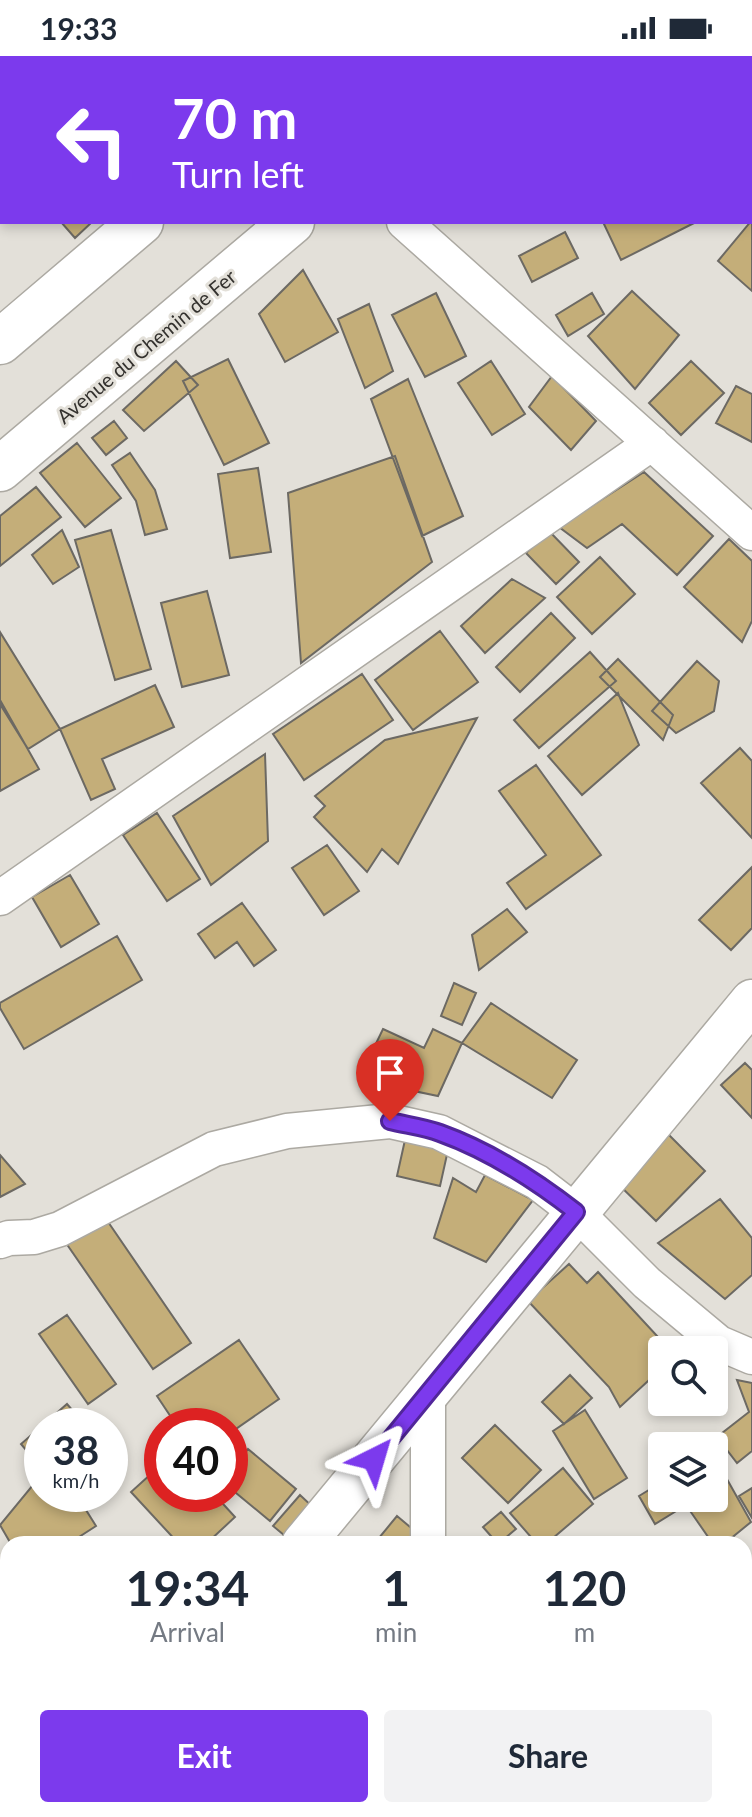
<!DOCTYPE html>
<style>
:root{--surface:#fff;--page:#f2f2f3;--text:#1f2937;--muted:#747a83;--accent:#7c3aed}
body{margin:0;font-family:Lato,sans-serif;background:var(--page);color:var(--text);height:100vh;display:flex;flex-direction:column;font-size:30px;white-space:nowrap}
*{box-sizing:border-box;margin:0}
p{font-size:26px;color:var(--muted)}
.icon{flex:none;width:44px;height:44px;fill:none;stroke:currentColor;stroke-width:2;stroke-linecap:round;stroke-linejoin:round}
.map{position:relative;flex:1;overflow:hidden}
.drawer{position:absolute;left:0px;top:1480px;width:752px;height:282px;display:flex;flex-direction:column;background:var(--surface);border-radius:24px 24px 0 0;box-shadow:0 4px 12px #0003}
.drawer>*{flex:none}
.banner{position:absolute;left:0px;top:0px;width:752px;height:168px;box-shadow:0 4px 12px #0003;background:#7c3aed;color:#fff;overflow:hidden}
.tools{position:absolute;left:648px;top:1280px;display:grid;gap:16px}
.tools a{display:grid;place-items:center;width:80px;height:80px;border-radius:8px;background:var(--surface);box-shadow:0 4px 12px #0003;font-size:40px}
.speed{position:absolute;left:24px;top:1352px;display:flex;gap:16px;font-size:40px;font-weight:700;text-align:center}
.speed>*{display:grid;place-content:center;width:104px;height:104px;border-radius:50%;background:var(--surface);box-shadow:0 4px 12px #0003;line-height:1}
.speed small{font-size:20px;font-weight:400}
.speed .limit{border:12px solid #d22;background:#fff;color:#111}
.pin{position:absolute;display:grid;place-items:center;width:68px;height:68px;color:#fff;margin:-82px -34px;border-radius:50% 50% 50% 0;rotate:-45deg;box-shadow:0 0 8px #0007}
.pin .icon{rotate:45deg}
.me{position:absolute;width:88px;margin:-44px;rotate:40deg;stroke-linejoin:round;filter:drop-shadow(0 0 6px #0008)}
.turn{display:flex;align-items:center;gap:28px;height:168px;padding:0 40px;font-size:36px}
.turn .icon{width:104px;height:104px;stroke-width:2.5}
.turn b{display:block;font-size:56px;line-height:68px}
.eta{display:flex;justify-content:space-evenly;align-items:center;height:136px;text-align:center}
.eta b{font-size:48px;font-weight:700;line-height:56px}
.action{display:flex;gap:16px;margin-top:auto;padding:16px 40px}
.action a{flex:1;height:92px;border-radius:8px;background:var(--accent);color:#fff;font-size:32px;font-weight:700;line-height:92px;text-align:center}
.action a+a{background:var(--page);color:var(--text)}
.status{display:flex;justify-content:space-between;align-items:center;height:56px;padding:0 40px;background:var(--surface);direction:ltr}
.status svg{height:22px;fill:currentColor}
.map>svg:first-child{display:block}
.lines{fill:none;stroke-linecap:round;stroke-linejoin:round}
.stream{stroke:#5f99b6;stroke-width:9}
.building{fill:#c4ae79;stroke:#6c6963;stroke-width:2}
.minor-casing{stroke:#aca9a2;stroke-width:37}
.tertiary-casing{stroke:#aca9a2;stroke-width:45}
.secondary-casing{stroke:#aca9a2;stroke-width:47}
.minor{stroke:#fff;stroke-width:34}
.tertiary{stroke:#fff;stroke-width:42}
.secondary{stroke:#fff;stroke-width:44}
.route-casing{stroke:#51269a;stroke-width:20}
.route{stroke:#7c3aed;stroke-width:14}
.labels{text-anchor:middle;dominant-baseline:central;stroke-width:6;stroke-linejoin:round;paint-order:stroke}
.street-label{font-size:20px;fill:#33312e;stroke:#e3e0d9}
</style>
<div class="status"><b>19:33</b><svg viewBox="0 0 49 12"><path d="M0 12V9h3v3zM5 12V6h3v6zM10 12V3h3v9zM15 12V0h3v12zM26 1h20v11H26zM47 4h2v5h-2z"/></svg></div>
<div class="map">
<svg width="752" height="1761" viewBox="0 0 752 1761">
<rect width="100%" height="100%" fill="#e3e0d9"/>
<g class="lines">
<path class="stream" d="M454,2L456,0"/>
</g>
<path class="building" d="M752,164V235L718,205Z
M61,166H92L75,182Z
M603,166H696L621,204Z
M565,176L578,202L532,226L519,200Z
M303,214L338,276L285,306L259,258Z
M632,235L679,279L635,333L588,280Z
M436,237L466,300L425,321L392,259Z
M592,237L604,258L568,280L556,259Z
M369,248L393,315L365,332L338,263Z
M228,303L269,387L224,409L183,325Z
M176,305L198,329L144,375L123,354Z
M491,305L525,358L492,379L458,327Z
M691,305L724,337L681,379L649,347Z
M552,320L596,365L571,394L529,351Z
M408,323L463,460L422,480L371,343Z
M736,330L752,338V386L716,367Z
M114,365L127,382L106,399L92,382Z
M77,387L121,442L85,471L40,417Z
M130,397L155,434L167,473L145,479L136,445L112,409Z
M395,400L432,506L301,607L288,437Z
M258,412L271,496L230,502L218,418Z
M644,416L713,480L677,519L622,468L587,492L559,471Z
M36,431L61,461L0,510V460Z
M62,474L79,511L53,528L32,499Z
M111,474L151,613L115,624L75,484Z
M549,475L579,506L556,528L526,497Z
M729,483L752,505V565L742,586L684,531Z
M600,501L635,538L592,578L557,541Z
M512,523L545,542L485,597L461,570Z
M207,535L229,619L182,631L161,547Z
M551,557L575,582L520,636L496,611Z
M440,575L478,626L413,674L375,624Z
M0,576L60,673L28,693L0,648Z
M590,596L616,625L539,692L514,664Z
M618,603L673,659L663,684L600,621Z
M697,605L719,625L714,655L676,677L652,655Z
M362,618L393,664L304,724L273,678Z
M155,629L174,671L102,703L115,733L91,744L60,673Z
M618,637L639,689L582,739L548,700Z
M0,644L39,713L0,735Z
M477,662L398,808L382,793L367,816L314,761L325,750L315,740L385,684Z
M740,692L752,705V782L701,727Z
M265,698L268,785L211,829L173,760Z
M536,709L601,799L526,853L507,827L546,799L499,735Z
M157,757L200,823L167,845L123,779Z
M327,789L359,835L324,859L292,812Z
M752,811V872L731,894L699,864Z
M70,819L99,868L61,891L32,841Z
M242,847L276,894L254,910L237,886L215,902L198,878Z
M507,853L527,876L479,914L472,879Z
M117,880L142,924L24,993L0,952V947Z
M454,927L476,937L462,969L441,960Z
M491,947L577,1004L552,1042L462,987Z
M383,973L424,992L433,973L462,987L438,1040L390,1030L369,1002Z
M745,1007L752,1014V1062L721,1029Z
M666,1076L705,1115L656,1165L616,1126Z
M405,1084L448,1094L440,1130L397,1120Z
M0,1099L25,1128L0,1141Z
M485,1119L533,1144L486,1206L434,1182L453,1122L476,1136Z
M720,1143L752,1182V1219L725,1243L658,1187Z
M104,1160L191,1287L153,1313L66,1187Z
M569,1208L587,1227L598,1216L670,1294H662V1312L620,1351L609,1331L528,1245Z
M67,1259L116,1328L88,1348L39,1278Z
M239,1284L279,1343L230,1377V1370H177L157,1340Z
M570,1319L592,1342L564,1368L542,1346Z
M737,1324L752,1327V1395L737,1407L717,1381L749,1356Z
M67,1348L86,1370H42V1396L32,1401L21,1388Z
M585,1354L627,1422L594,1443L553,1375Z
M495,1369L541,1414L508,1447L462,1402Z
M248,1393L296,1433L270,1465L230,1432V1416Z
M714,1400L751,1466L724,1488H713L686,1449L655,1468L639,1440L662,1426V1442H714Z
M162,1408V1438H214L235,1461L206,1488H179L131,1436Z
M563,1412L593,1448L546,1488H537L510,1457Z
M42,1418V1438H76L96,1470L68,1488H11L0,1469Z
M752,1432V1462L739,1440Z
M300,1439L316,1454L290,1484L273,1470Z
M501,1456L516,1473L498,1488L483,1471Z
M397,1460L416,1476L406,1488H374Z
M8,1537V1682L0,1687V1542Z
M752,1628V1657L744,1647V1634Z
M746,1668L752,1674V1722L744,1728Z
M8,1682V1727L0,1731V1687Z
M190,1754H209L220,1761H186Z
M259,1754H354L346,1761H251Z
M467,1754H500L529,1761H465Z
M540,1754H578L577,1761H538Z
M573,1754H632L638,1761H580Z
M654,1754H710L703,1761H660Z"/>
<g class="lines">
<g class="minor-casing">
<path id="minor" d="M230,0L231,2
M639,0L641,2
M750,102L752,104
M404,166L752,477
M0,842L652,387
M0,1185L9,1182L34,1181L60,1173L214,1093L287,1075L390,1065L439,1076L537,1126L576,1156L647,1227L719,1287L752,1301
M428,1488V1338
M744,1738L752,1732
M643,1754L649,1761
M420,1761V1754
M715,1761L724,1754"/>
</g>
<g class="tertiary-casing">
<path id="tertiary" d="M303,1488L752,945
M74,1761L80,1754"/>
</g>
<g class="secondary-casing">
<path id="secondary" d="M334,2L337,0
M486,2L488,0
M0,286L141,166
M0,413L292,166"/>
</g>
<use href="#minor" class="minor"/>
<use href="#tertiary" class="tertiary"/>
<use href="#secondary" class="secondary"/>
</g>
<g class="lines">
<g class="route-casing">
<path id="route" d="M374,1403L576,1156C535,1124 490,1095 440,1077C424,1071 406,1069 390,1065"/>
</g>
<use href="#route" class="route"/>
</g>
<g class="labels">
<g class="street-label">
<text transform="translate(146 290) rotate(-40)">Avenue du Chemin de Fer</text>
</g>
</g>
</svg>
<div class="tools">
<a><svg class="icon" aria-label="search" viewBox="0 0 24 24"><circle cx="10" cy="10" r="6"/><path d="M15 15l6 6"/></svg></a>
<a><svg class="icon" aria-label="layers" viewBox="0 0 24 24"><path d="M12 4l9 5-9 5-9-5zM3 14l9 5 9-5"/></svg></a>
</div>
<div class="speed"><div>38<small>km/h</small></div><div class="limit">40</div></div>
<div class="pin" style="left:390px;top:1065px;background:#d93025"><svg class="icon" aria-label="arrive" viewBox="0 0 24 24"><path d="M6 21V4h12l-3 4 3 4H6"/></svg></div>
<svg class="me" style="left:374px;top:1403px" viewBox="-20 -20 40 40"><path d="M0-17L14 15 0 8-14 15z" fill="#7c3aed" stroke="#fff" stroke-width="4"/></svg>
<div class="banner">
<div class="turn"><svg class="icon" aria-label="left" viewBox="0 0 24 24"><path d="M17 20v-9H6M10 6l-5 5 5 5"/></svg><div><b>70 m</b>Turn left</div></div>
</div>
<section class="drawer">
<div class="eta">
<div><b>19:34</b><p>Arrival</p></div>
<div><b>1</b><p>min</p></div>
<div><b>120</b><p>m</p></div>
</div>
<div class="action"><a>Exit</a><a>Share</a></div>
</section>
</div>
